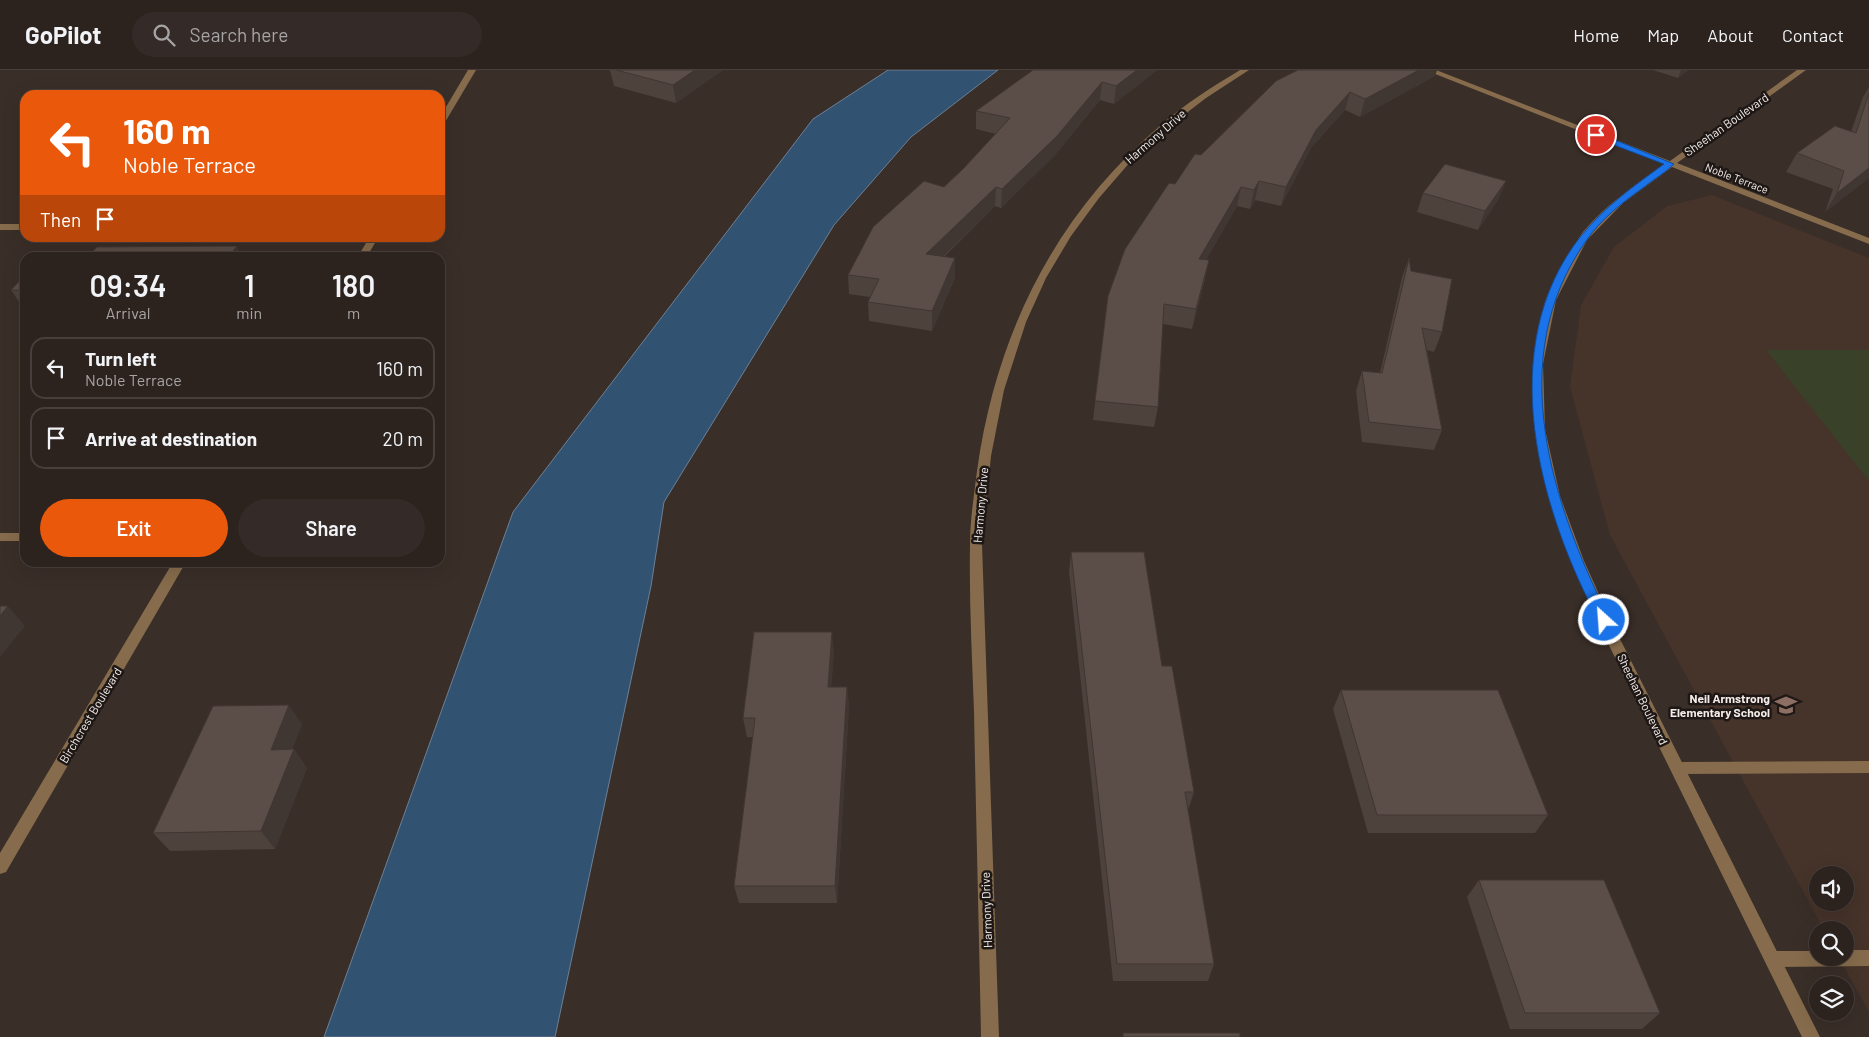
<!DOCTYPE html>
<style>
:root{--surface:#2c221e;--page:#342a27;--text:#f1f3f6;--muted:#a6a4a4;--line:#483f3c;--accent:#ea580c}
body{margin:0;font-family:Barlow,sans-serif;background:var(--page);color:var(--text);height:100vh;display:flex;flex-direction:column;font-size:19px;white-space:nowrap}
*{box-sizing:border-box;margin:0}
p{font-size:16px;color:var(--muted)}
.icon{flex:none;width:28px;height:28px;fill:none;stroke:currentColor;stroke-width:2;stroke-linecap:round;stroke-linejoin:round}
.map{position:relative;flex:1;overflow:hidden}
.sheet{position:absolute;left:20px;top:182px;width:425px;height:315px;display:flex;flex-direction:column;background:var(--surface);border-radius:15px;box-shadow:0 5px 20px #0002,0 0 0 1px var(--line)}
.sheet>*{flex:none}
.guide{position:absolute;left:20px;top:20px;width:425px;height:152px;border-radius:15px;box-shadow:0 5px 20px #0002,0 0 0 1px var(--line);background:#ea580c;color:#fff;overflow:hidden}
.fabs{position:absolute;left:1809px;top:796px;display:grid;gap:10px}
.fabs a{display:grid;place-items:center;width:45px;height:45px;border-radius:50%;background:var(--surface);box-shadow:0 5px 20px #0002,0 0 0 1px var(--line);font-size:25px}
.pin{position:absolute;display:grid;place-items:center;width:42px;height:42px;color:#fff;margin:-21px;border:2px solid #fff;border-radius:50%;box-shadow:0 1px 5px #0007}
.me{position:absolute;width:55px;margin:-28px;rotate:334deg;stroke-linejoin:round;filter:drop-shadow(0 0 4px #0008)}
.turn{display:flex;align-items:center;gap:18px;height:105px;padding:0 20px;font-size:22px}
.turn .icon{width:65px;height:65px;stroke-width:2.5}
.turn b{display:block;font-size:35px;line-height:42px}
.then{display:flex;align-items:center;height:48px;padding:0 20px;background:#0003;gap:10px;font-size:19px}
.eta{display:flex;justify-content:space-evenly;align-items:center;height:85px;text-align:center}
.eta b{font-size:30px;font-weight:600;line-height:35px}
.action{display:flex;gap:10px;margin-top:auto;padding:10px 20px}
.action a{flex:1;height:58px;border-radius:30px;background:var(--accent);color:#fff;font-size:20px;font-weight:600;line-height:58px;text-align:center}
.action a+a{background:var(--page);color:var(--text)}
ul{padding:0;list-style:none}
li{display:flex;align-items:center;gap:15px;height:62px;margin:0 10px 8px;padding:0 10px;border:2px solid var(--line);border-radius:15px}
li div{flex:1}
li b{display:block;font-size:19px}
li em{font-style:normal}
header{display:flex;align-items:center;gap:30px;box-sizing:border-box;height:70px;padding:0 25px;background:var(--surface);border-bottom:1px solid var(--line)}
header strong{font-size:24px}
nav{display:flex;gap:28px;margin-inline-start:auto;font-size:18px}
.search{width:350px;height:45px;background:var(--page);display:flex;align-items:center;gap:12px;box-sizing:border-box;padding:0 18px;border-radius:28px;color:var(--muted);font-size:19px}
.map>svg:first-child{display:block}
.built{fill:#46332a;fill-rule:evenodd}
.green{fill:#394228}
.water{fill:#325272;stroke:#6c8096}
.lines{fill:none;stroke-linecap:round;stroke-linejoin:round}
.lane{fill:#866c4c;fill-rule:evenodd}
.street{fill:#866c4c;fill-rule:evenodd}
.wall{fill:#4e423d}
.shaded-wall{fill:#403632}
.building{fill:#5b4d47;stroke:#403632}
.route{fill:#1a73e8;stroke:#114b97}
.labels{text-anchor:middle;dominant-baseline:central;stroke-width:5;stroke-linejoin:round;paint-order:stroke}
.far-street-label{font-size:11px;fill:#f5ede9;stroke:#1d1715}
.street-label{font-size:12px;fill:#f5ede9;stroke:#1d1715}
.poi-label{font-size:12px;font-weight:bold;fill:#f5ede9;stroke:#1d1715;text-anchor:end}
</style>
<header>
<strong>GoPilot</strong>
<div class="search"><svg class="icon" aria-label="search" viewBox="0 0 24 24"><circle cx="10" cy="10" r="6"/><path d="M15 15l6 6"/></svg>Search here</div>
<nav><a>Home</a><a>Map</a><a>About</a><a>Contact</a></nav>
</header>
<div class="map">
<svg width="1869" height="967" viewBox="0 0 1869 967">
<rect width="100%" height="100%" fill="#3a2e28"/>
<path class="built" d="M1712,125L1869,188V942L1839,888H1845V860H1824L1610,465L1570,317L1581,235L1614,177L1667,136ZM1818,805H1845V832H1818Z"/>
<path class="green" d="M1766,280H1869V411Z"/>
<path class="water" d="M888,0H998L911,67L834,155L664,432L651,516L555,967H324L513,442L813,49Z"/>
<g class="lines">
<path class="lane" d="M1869,691V703L1678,704L1673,702L1671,698L1673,694L1678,692Z
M1845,880H1869V896L1773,897L1767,895L1765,889L1767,883L1773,881H1818V888H1845Z"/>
<path class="street" d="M468,0H476L444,54L440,56V47Z
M1240,0H1249L1206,28L1167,58L1131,91L1099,128L1071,166L1046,208L1026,252L1004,320L991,386L982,474L999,967H981C979,858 976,750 974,641C972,586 969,530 970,475C970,450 974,425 977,401C996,264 1055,145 1161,55C1185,34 1212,17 1240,0Z
M1425,0H1436L1670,91L1797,0H1806L1677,93L1869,168V174L1672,97L1623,133L1587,170L1556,230L1543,294L1545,359L1560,426L1584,491L1613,555L1820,967H1802L1599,555C1553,450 1510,348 1545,232C1548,221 1556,211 1561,201C1568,188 1574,174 1583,162C1606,134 1636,115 1664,94Z
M0,154H25V160H0Z
M369,168H378L366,188H357Z
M0,463H25V471H0Z
M173,492H186L6,802L0,804V783Z"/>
</g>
<path class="wall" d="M610,0H723L676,33L614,16Z
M1033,0H1157L1114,34L1100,30L1055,85L1001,138L995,136L944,187L955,208L932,261L869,251L868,232L870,227L849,224L848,205L964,98L996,64L976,59V41Z
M1298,0H1437L1435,6L1360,47L1345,40L1311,78L1281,136L1255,130L1250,139L1237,136L1206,190L1205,210L1192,259L1163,254L1158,337L1154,357L1093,350L1108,226L1175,114L1201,85Z
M1653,0H1688L1678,8Z
M1869,17V108L1825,142L1833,119L1786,102L1797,83L1851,62L1863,27Z
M25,91V106L19,96Z
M1506,111L1498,130L1478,160L1417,142L1423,123Z
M1409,188L1411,201L1442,262L1434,282L1427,280L1442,360L1434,380L1362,372L1356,321L1362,301L1380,303L1402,207Z
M25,205V239H24L11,220Z
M1071,482L1162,596L1194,722L1188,740L1214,894L1208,911H1113L1069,502Z
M834,582L831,617H847L849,636L837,833H739L734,816L753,667H747L743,648Z
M1341,620L1548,745L1535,763H1368L1333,639Z
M302,654L292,679H294L307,698L275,779L170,781L153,763Z
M1479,810L1660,943L1642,959H1510L1467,827Z"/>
<path class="shaded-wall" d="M695,0H723L676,33L673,15Z
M1137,0H1157L1114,34L1116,16Z
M1419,0H1437L1435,6L1360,47L1365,29Z
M1681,0H1688L1678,8Z
M1102,12L1100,30L1055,85L1001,138L1002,119Z
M1350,22L1345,40L1311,78L1281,136L1286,117L1316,60Z
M1869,98V108L1825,142L1837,123Z
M1259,111L1255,130L1250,139L1254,120Z
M1506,111L1498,130L1478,160L1485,141Z
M996,117L995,136L926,203V184Z
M1241,117L1237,136L1196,208L1199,189Z
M237,176L242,188H228Z
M955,188V208L932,261V241Z
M1209,190L1205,210L1192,259L1196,239Z
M8,536L25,556L0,587V546Z
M832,562L834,582L830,636L828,617Z
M847,617L849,636L837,833L835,816Z
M289,635L302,654L284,698L271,680Z
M294,679L307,698L275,779L261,761Z"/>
<path class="building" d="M616,0H695L673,15Z
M1033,0H1137L1116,16L1102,12L1057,66L1002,119L996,117L926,184L955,188L932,241L868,232L879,209L848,205L873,157L924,111L944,117L964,98L1010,48L976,41Z
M1298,0H1419L1365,29L1350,22L1316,60L1286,117L1259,111L1254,120L1241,117L1199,189L1209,190L1196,239L1164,234L1158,337L1095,331L1108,226L1125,179L1169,113L1175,114L1195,84L1201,85L1276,11Z
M1869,23V98L1837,123L1844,101L1797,83L1835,56L1856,63Z
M25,91V96H19Z
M1445,94L1506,111L1485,141L1423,123Z
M237,176L228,188H41L45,184H90L97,177Z
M1409,188L1411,201L1452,209L1442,262L1422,258L1442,360L1369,352L1362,301L1382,303Z
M25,205V220H11Z
M1071,482H1144L1162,596H1172L1194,722H1185L1214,894H1117Z
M0,536H8L0,546Z
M754,562H832L828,617H847L835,816H734L755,648H743Z
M1341,620H1498L1548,745H1377Z
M289,635L271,680L294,679L261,761L153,763L213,636Z
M1479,810H1604L1660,943H1525Z
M1123,963H1240V967H1123Z"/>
<path class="route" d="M1593,63H1598L1674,94C1665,103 1654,109 1644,117C1623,132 1601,149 1586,171C1503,288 1552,434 1610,550L1608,553H1600C1539,440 1493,277 1581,166C1604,137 1634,116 1664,94L1593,67Z"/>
<defs>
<g id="school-bare" transform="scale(1.725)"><path d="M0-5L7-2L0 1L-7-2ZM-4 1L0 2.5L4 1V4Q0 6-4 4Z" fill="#8d6e63" stroke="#1d1715" stroke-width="2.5" paint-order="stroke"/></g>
</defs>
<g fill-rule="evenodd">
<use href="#school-bare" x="1786" y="635"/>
</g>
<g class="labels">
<g class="far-street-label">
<text transform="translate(1737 108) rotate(21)">Noble Terrace</text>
</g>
<g class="street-label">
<text transform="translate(1726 54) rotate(-35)">Sheehan Boulevard</text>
<text transform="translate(1155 66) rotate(-41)">Harmony Drive</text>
<text transform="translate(980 435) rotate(-85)">Harmony Drive</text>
<text transform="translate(1643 629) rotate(64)">Sheehan Boulevard</text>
<text transform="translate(90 645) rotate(-59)">Birchcrest Boulevard</text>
<text transform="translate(986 840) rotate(-92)">Harmony Drive</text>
</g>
<g class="poi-label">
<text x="1770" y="628">Neil Armstrong<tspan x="1770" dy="14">Elementary School</tspan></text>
</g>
</g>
</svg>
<div class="fabs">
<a><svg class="icon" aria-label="sound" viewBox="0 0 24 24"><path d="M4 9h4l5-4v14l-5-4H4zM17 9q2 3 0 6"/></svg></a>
<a><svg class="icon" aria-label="search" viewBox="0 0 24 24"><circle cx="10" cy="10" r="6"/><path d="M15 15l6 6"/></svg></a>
<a><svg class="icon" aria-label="layers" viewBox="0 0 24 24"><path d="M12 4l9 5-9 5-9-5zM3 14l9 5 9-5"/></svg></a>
</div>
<div class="pin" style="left:1596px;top:65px;background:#d93025"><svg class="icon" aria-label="arrive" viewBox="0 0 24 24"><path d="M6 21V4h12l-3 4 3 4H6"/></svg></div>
<svg class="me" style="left:1604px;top:550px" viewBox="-20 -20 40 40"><circle r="17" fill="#1a73e8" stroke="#fff" stroke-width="3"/><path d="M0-11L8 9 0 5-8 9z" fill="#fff"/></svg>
<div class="guide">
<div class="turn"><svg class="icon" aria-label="left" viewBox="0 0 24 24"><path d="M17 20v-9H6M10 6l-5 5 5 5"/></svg><div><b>160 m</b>Noble Terrace</div></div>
<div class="then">Then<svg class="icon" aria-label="arrive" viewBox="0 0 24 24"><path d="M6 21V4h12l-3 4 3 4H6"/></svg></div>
</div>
<section class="sheet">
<div class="eta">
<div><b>09:34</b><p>Arrival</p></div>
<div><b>1</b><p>min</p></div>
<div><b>180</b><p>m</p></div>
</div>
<ul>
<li><svg class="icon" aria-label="left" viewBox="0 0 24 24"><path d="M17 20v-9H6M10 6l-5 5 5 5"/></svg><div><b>Turn left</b><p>Noble Terrace</p></div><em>160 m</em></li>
<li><svg class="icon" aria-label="arrive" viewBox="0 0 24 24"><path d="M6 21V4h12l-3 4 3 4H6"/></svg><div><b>Arrive at destination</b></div><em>20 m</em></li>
</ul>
<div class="action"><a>Exit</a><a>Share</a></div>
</section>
</div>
